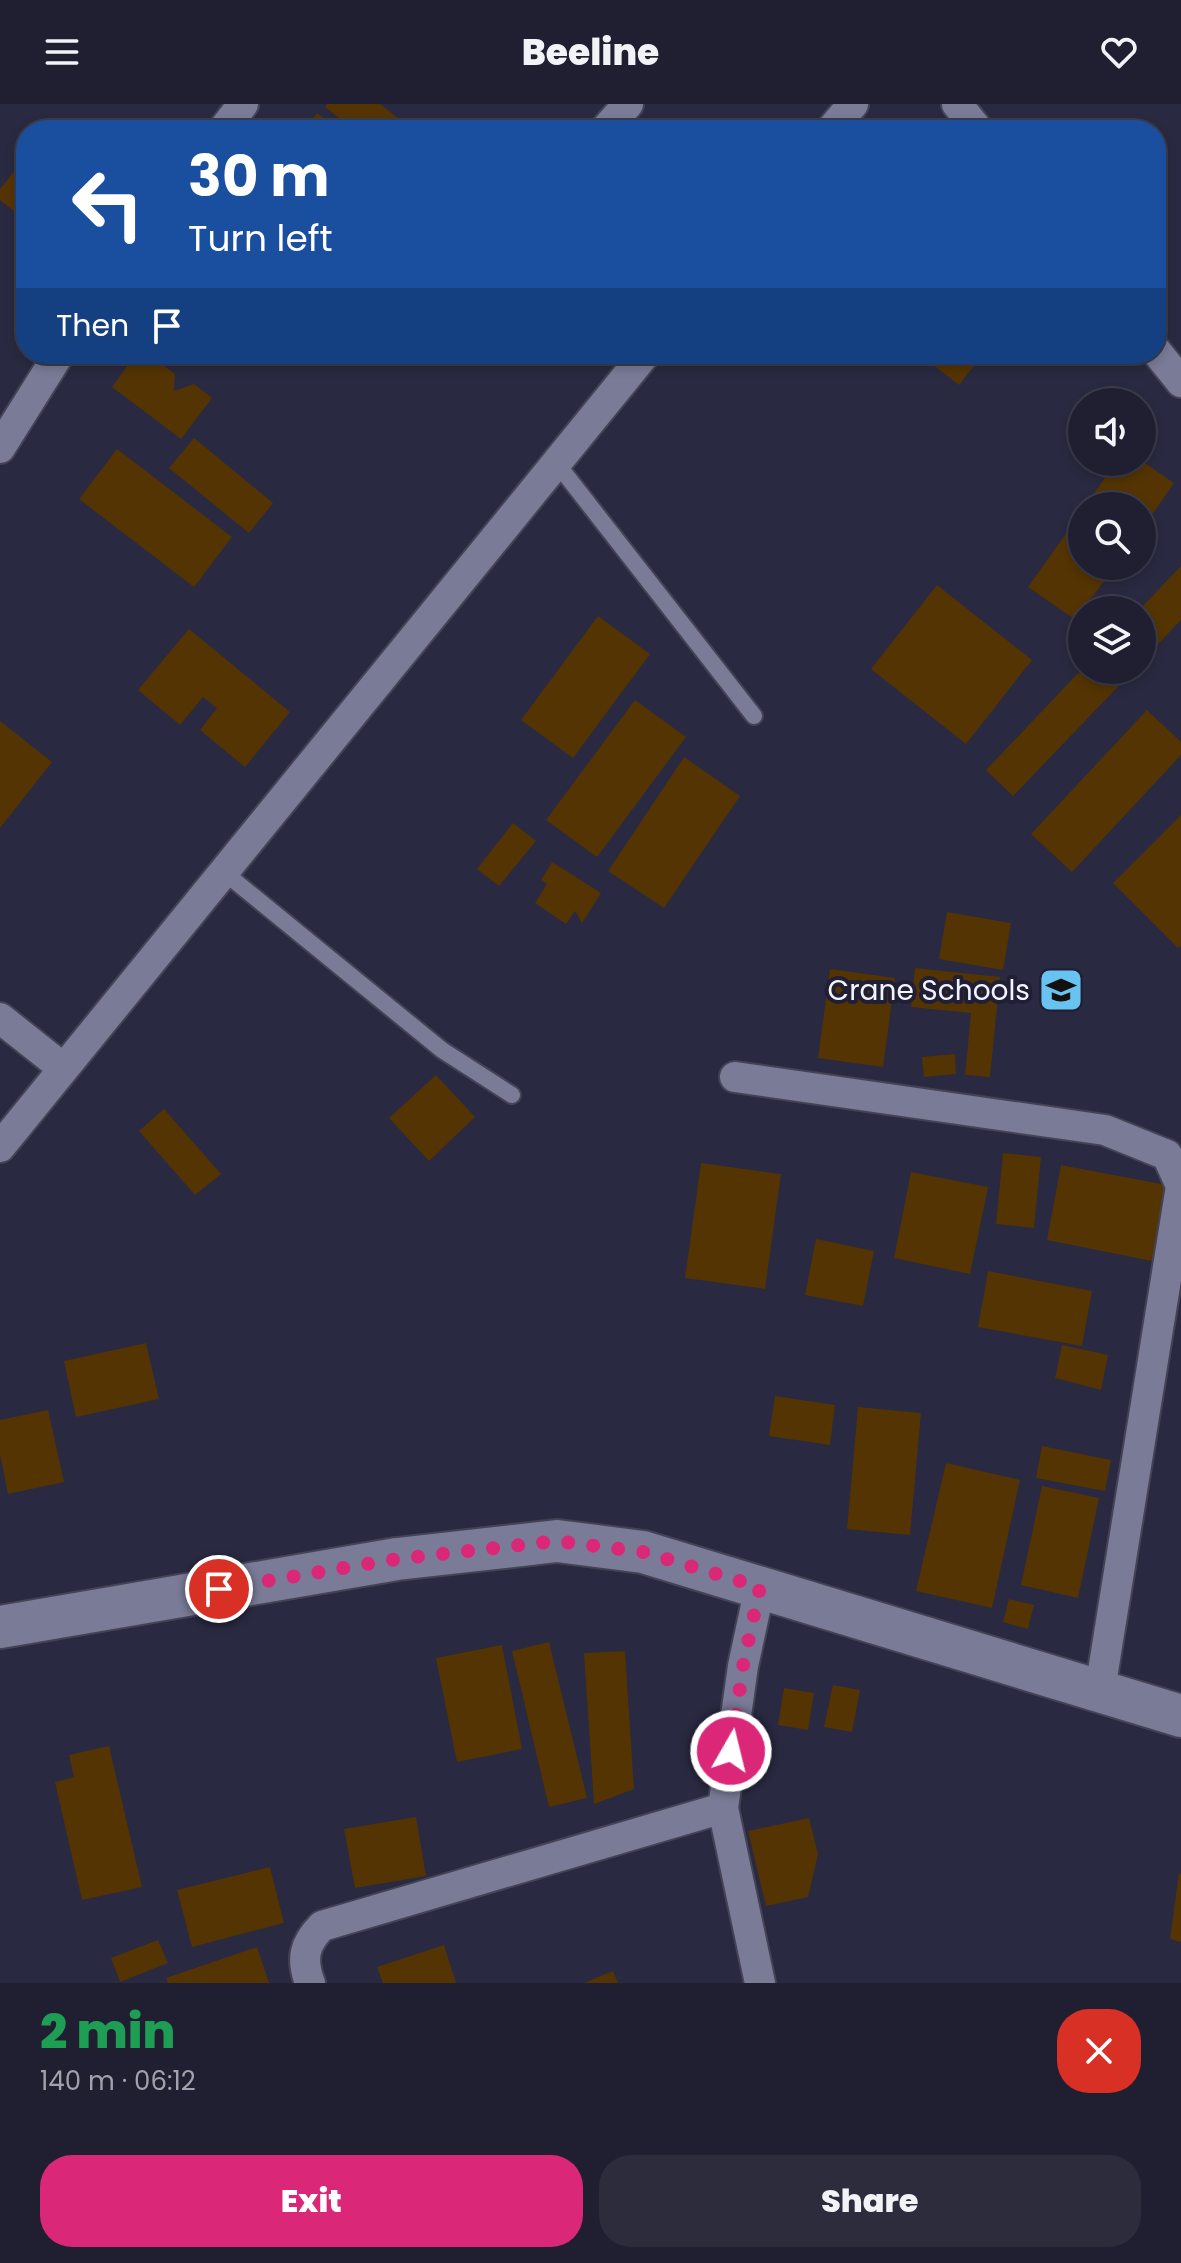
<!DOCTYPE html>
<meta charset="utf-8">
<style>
:root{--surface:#1f1f31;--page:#2c2c3d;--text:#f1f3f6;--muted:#a1a2ab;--line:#3c3d4d;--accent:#db2777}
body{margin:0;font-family:Poppins,sans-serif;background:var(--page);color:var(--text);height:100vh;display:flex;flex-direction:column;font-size:30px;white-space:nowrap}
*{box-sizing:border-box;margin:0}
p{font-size:26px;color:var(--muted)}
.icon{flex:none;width:44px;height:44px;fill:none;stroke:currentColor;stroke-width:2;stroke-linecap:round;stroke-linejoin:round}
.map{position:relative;height:1879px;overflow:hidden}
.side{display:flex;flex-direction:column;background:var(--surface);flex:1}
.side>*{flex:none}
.top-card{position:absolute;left:16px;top:16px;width:1150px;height:244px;border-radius:32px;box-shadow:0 4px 12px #0003,0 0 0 2px var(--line);background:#1a4fa0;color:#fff;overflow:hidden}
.tools{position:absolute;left:1068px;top:284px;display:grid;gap:16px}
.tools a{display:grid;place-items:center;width:88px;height:88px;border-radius:50%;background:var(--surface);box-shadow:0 4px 12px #0003,0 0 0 2px var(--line);font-size:40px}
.pin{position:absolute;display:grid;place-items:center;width:68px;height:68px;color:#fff;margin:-34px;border:4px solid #fff;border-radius:50%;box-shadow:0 2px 8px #0007}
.me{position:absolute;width:88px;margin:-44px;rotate:8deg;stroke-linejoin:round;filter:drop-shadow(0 0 6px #0008)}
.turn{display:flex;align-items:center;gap:28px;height:168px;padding:0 40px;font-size:36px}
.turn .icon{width:104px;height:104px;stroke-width:2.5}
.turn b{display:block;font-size:56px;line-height:68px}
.then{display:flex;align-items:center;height:76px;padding:0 40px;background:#0003;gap:16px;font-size:30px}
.round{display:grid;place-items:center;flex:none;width:84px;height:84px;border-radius:32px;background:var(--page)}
.summary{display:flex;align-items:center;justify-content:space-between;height:136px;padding:0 40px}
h1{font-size:48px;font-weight:800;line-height:60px;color:#1e9e55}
.cta{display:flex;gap:16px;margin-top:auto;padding:16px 40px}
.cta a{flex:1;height:92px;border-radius:32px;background:var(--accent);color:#fff;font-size:32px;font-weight:800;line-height:92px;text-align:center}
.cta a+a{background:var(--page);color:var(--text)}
header{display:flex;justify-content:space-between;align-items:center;height:104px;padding:0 40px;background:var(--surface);font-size:36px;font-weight:800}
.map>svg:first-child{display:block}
.building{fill:#543402}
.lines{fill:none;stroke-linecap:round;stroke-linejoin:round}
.lane-casing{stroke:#444356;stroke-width:20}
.street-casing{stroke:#444356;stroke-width:34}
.secondary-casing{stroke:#444356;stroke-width:46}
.lane{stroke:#7a7b97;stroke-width:16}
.street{stroke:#7a7b97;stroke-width:30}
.secondary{stroke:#7a7b97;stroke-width:42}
.route{stroke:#db2777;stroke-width:14;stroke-dasharray:0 25.2}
.labels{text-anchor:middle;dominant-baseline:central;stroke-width:8;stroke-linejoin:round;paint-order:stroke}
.poi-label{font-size:28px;fill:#f3f4fe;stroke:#201f36;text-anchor:end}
</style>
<header><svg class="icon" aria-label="menu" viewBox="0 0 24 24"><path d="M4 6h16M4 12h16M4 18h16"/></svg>Beeline<svg class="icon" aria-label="heart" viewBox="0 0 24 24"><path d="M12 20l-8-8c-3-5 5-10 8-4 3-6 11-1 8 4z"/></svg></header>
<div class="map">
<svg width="1181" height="1879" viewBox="0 0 1181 1879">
<rect width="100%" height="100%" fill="#292941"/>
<path class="building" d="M327,0H380L413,26H354L325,3Z
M317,9L339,26H304Z
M26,53V92L14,107L0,96V85Z
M136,250H148L175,270L174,287L194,280L212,294L181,335L112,283Z
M919,250H983L959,281Z
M194,334L273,399L249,429L169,364Z
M117,345L232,433L194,483L79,395Z
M1142,357L1174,379L1142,425V402H1085L1116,358Z
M1082,407V462H1116L1082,506L1077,517L1028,483Z
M1181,462V516L1142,557V506H1139Z
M937,481L1032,556L966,640L871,565Z
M598,512L650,550L573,654L521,616Z
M189,525L290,608L245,663L200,626L217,604L203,593L180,621L138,586Z
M1081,566H1134L1013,692L986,666Z
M635,596L686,633L597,753L546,716Z
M1147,606L1181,638V651L1072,768L1031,730Z
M0,617L52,658L0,724Z
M684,653L740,692L664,804L608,767Z
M1181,711V842L1178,844L1113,779Z
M513,719L536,737L499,782L477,765Z
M552,758L601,789L582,819L575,807L566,820L535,799L547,780L541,776Z
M947,808L1011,819L1003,866L939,855Z
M915,864L1000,873L990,973L965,971L971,909L911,903Z
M830,865L895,874L883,963L818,954Z
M955,950L956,970L924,973L922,953Z
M436,971L475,1013L429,1057L389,1014Z
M164,1005L221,1070L195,1091L139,1027Z
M1003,1049L1041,1053L1034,1124L996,1120Z
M701,1059L781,1070L765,1185L685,1174Z
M1061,1061L1166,1081L1152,1157L1047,1136Z
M911,1068L988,1083L970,1170L894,1154Z
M816,1135L874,1147L863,1202L805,1191Z
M988,1167L1092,1187L1082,1242L978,1223Z
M146,1239L159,1295L76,1313L64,1257Z
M1062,1241L1108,1251L1101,1286L1055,1274Z
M775,1292L835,1301L830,1341L769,1332Z
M858,1303L921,1309L910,1431L847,1425Z
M48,1306L64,1378L8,1390L0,1350V1316Z
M1042,1342L1111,1356L1105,1387L1036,1374Z
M946,1359L1020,1376L992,1504L916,1487Z
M1042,1382L1099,1394L1078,1494L1021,1481Z
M1009,1495L1034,1501L1028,1525L1003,1518Z
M549,1538L587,1694L549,1703L512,1547Z
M502,1541L522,1645L457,1658L436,1554Z
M625,1547L634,1685L594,1700L584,1549Z
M833,1581L860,1586L852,1628L824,1623Z
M784,1584L814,1589L808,1626L778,1621Z
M109,1642L142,1783L82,1796L55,1678L74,1673L69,1651Z
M416,1713L426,1772L355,1784L344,1725Z
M809,1714L818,1750L808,1793L766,1802L748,1727Z
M270,1763L284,1819L192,1843L177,1786Z
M1179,1769L1181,1770V1838L1170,1835Z
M158,1836L168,1859L120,1878L111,1854Z
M444,1841L456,1879H383L377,1863Z
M257,1843L269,1879H168L166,1874Z
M613,1867L618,1879H584Z"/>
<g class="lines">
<g class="lane-casing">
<path id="lane" d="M555,357L754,612
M225,769L442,946L512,991"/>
</g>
<g class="street-casing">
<path id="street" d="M957,0L978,26
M223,26L243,0
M605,26L628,0
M831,26L853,0
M1156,247L1181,278
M0,344L59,250
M0,914L63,964
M735,973L1105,1026L1167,1051L1181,1082L1100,1586
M0,1043L645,250
M310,1879C301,1855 304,1840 322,1822L723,1704
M760,1879L723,1704L743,1562L760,1483"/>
</g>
<g class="secondary-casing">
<path id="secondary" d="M0,1523L397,1455L557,1437L643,1448L1181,1612"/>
</g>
<use href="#lane" class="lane"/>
<use href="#street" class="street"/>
<use href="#secondary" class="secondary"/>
</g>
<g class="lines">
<path class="route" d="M219,1485L397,1455L557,1437L643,1448L760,1483L743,1562L731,1647"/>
</g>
<defs>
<g id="school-square" transform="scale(2.3)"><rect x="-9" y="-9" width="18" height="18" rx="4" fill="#69c3f1" stroke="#201f36"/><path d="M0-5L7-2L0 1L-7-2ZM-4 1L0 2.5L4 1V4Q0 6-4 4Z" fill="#111"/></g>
</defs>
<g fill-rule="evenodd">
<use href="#school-square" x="1061" y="886"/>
</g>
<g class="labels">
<g class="poi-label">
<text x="1030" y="886">Crane Schools</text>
</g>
</g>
</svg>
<div class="tools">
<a><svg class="icon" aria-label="sound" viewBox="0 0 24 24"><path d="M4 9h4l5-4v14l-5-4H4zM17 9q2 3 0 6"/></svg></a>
<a><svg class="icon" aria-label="search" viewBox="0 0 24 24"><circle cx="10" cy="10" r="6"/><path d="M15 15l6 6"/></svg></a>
<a><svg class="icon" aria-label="layers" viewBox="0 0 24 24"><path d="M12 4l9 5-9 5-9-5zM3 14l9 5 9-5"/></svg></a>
</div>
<div class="pin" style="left:219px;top:1485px;background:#d93025"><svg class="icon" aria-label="arrive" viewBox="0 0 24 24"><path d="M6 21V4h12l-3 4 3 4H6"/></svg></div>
<svg class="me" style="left:731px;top:1647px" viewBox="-20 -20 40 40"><circle r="17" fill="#db2777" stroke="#fff" stroke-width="3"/><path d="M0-11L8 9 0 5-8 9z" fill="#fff"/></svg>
<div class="top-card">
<div class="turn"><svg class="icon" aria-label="left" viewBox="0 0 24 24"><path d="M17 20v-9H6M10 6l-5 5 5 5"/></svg><div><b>30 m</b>Turn left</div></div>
<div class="then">Then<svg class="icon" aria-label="arrive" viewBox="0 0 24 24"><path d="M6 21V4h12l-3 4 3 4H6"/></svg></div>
</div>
</div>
<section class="side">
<div class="summary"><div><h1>2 min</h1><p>140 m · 06:12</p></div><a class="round" style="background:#d93025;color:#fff"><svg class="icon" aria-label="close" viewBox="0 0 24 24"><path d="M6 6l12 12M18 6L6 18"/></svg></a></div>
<div class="cta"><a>Exit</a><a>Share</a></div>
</section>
